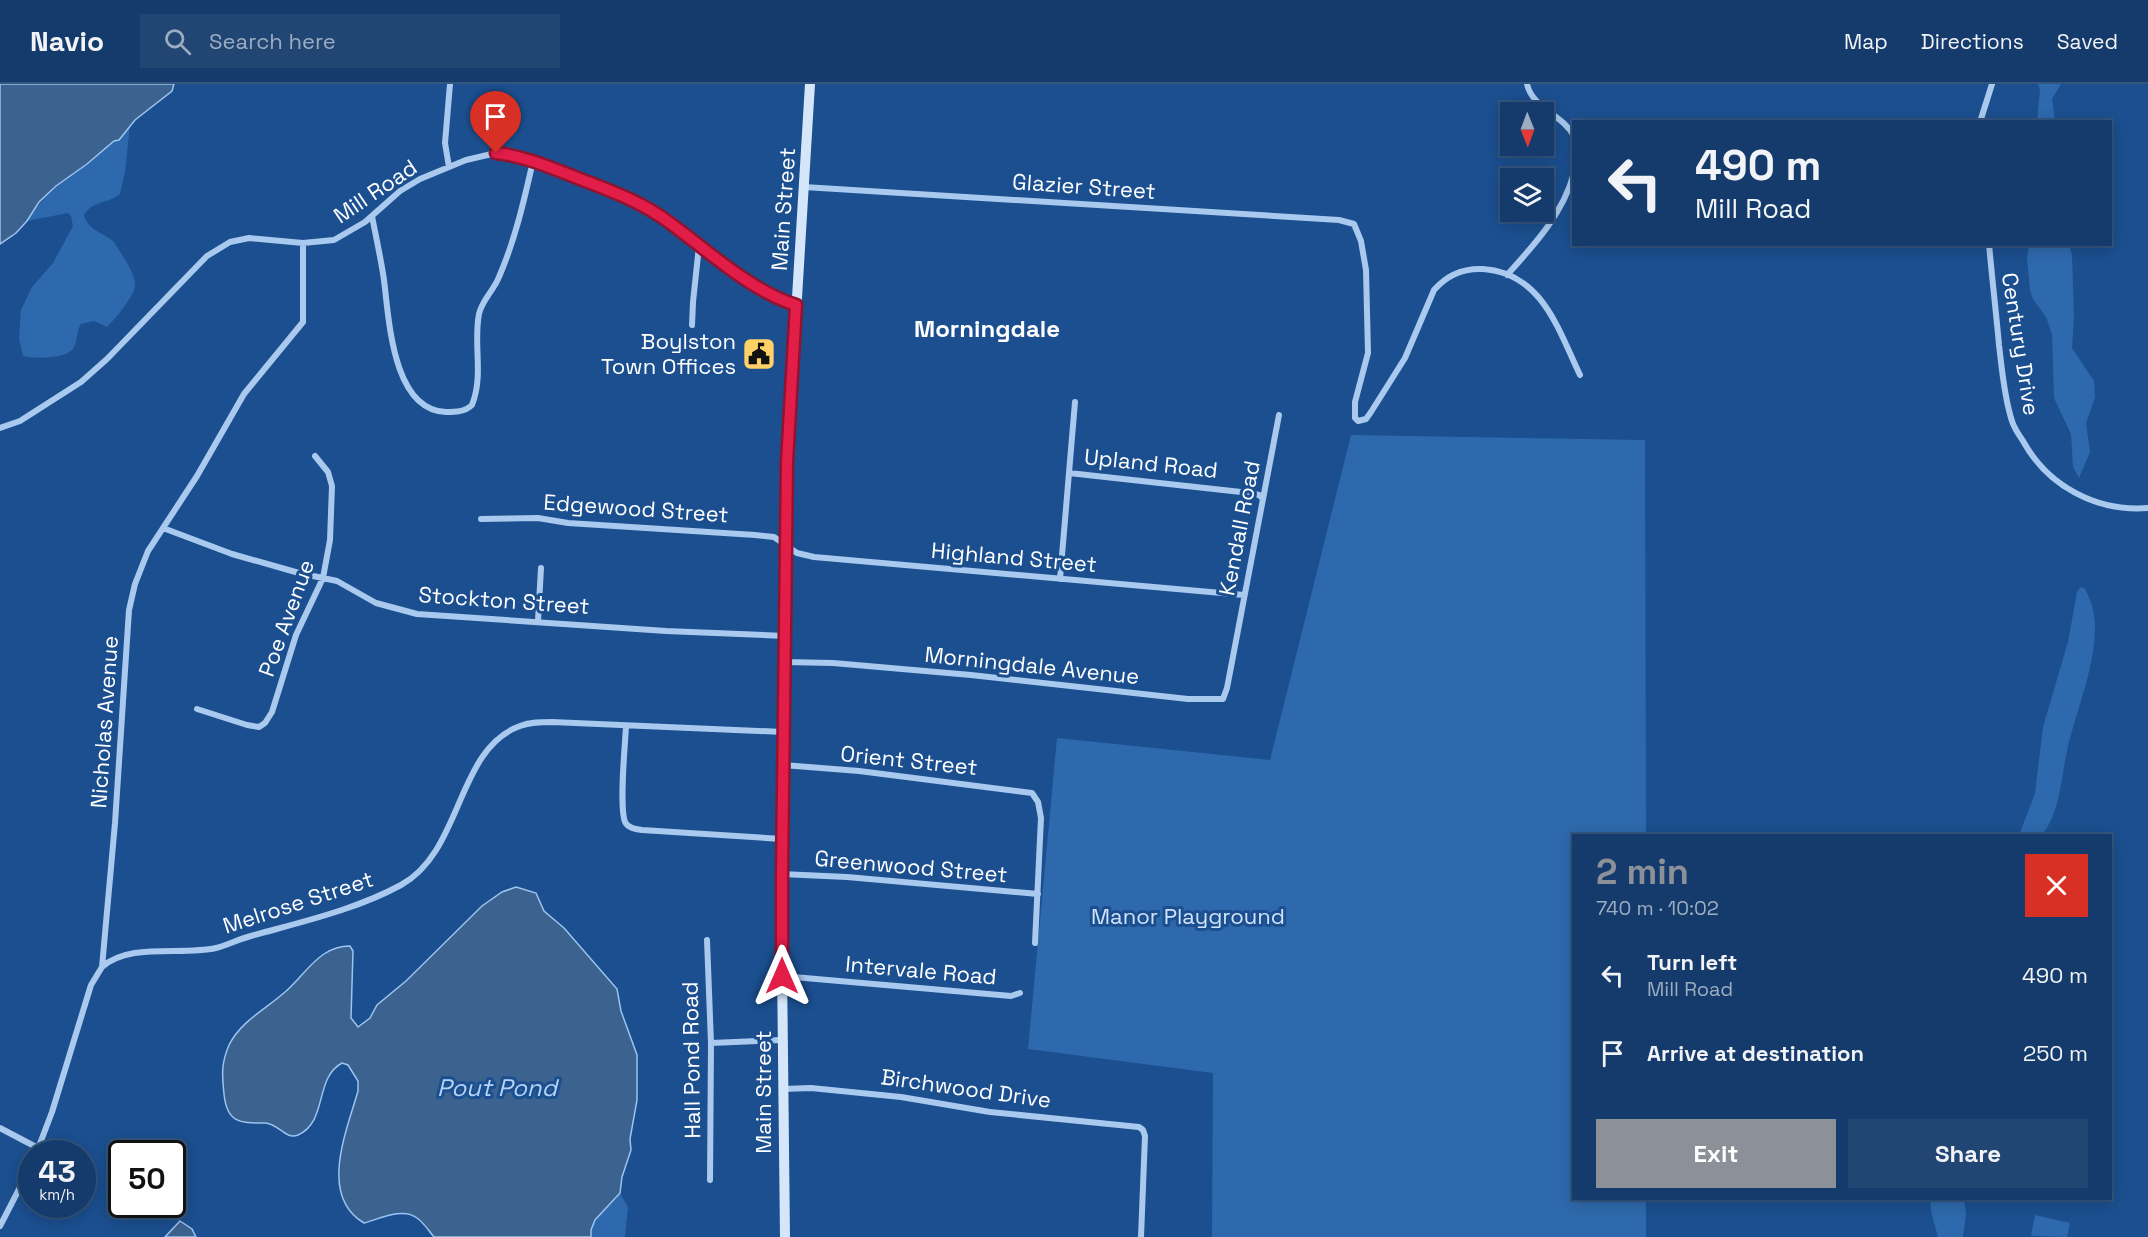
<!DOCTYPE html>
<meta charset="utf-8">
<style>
:root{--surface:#143b6b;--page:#214673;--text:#f1f3f6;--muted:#9dadc1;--line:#33557e;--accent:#8c9099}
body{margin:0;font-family:"Space Grotesk",sans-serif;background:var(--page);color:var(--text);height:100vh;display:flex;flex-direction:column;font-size:22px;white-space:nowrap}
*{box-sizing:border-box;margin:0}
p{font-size:20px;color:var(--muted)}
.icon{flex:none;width:33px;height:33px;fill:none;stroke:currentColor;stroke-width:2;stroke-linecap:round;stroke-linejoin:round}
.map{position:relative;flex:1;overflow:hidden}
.sheet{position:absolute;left:1572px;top:750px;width:540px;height:366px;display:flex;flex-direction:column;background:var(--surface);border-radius:0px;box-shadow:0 3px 15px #0003,0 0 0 2px var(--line)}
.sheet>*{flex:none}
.banner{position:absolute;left:1572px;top:36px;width:540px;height:126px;border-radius:0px;box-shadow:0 3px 15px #0003,0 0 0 2px var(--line);background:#143b6b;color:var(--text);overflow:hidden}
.needle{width:39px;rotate:179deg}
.buttons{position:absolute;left:1500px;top:18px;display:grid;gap:12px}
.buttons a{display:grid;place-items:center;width:54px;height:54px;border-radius:0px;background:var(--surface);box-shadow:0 3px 15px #0003,0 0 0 2px var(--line);font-size:30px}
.speed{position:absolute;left:18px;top:1056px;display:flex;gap:12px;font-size:30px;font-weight:700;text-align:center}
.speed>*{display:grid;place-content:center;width:78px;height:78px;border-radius:50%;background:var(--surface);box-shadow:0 3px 15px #0003,0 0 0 2px var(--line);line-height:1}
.speed small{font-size:15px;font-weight:400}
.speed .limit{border:3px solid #111;border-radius:9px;background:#fff;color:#111}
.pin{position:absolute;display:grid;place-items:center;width:51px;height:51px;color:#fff;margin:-62px -26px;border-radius:50% 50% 50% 0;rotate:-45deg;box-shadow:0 0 6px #0007}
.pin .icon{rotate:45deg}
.me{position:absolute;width:66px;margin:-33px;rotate:0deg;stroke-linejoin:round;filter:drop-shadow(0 0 4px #0008)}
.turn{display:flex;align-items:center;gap:21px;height:126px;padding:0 24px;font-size:27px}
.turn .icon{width:78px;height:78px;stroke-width:2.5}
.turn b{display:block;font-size:42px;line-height:51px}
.round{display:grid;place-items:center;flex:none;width:63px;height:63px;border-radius:0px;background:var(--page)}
.headline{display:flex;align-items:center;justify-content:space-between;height:102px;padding:0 24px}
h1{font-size:36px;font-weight:800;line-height:45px;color:var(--accent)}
.primary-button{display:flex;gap:12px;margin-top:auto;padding:12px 24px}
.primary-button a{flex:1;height:69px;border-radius:0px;background:var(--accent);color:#fff;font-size:24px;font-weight:800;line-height:69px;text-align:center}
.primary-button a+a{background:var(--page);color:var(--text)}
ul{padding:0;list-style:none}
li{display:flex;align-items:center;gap:18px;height:78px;padding:0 24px}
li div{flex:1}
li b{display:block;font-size:22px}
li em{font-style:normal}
header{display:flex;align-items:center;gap:36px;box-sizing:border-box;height:84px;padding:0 30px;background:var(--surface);border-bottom:2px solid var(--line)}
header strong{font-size:28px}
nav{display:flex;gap:33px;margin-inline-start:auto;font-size:21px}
.search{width:420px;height:54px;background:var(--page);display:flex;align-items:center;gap:15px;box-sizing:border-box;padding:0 21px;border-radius:0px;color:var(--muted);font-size:22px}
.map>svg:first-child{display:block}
.green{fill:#2e69ad}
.water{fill:#3c6290;stroke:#9cc4f0;stroke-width:1.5}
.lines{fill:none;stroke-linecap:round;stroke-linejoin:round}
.street{stroke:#a9c9ee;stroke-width:6}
.secondary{stroke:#d6e6fa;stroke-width:10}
.route-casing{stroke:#92132f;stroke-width:15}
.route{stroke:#e11d48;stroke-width:10}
.labels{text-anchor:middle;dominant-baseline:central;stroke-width:6;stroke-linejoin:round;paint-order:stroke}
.street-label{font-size:22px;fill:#fff;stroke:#1b4f8f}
.poi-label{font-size:22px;fill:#fff;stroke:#1b4f8f;text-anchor:end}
.park-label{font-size:22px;fill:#cfe3fa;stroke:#1b4f8f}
.neighbourhood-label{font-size:24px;font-weight:bold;fill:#fff;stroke:#1b4f8f}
.water-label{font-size:24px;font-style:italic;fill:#b5d3f5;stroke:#1b4f8f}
</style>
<header>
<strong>Navio</strong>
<div class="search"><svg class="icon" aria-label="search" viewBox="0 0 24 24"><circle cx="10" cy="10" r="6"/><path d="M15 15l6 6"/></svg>Search here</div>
<nav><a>Map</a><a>Directions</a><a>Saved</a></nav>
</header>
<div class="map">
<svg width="2148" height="1153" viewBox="0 0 2148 1153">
<rect width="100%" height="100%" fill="#1b4f8f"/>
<path class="green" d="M2038,0H2061L2052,15L2055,37H2037L2040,6Z
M130,41L125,88L120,110C108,120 93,116 84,131C89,148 102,147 114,158C121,170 134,186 135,200C136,211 115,235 107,243L94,237L81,240C76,248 78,255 74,263C69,275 34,275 23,272L19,254L21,226L32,203L53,179L73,142L71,132L68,129L27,137C50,101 82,84 114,57L119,56Z
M2029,161H2069L2072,171L2074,234L2072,264L2094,297L2095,313L2086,339L2090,368L2079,394L2073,383L2071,350L2054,314L2052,250L2046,233L2033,215L2030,206L2027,174Z
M1351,351L1645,356L1646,751L1574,752V1114L1646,1115V1153H1212L1213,989L1028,965L1057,654L1270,676Z
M2081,503L2085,505C2092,518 2095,530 2095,545C2094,587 2076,627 2067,667C2061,695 2060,729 2042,751H2019L2035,709L2043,643L2068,558L2077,508Z
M620,1109L628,1123L625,1153H591C590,1136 610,1122 620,1109Z
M1930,1115H1964L1966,1130L1963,1153H1938L1931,1127Z
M2035,1131L2070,1139L2067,1153L2031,1152Z"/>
<path class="water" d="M0,0H174L172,7L135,36L119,56L114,57L87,80L56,102L39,118L27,137L16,149L0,160Z
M516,803L536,809L544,827L564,844L617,905L621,927L637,971V1016L630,1055L631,1066L622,1093L620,1109L595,1136L591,1146V1153H434C429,1147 424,1139 417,1134C403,1123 379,1135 364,1139C318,1112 347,1046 358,1007V997L348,981L342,979C314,994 328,1038 298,1051C285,1056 278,1039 265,1039C241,1039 227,1040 224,1010C222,990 221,980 229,961C241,937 266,925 285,908C299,896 309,880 324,870C333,864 341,862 350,862L353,867L351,934L358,943L370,934L377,921L406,897L482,822L502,808Z
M180,1137L192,1145L196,1153H165Z"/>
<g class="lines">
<path class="street" d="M1527,0C1532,24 1563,31 1574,52
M1980,38L1992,0
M449,83L445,59L450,0
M804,103L1339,136L1354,140L1361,157L1366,186L1368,269L1355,318V334L1358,337L1366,335L1371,328L1405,274L1434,206C1447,191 1462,184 1483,185C1542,189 1558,245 1580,291
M372,132C376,153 381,175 384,196C389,234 392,326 446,328C455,328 465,328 472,321C484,291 473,260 479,230C482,216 494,206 499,193C515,156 524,117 533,77
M1989,160C1992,194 1996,227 1999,261C2002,285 2004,313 2012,337C2014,344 2019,351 2023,357C2048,402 2096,428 2148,424
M1507,191C1534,161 1563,130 1574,89
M692,241L693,218L699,162
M0,344L20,337L81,298L107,275L207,172L230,158L249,154L303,159L334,156L365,138L400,107L420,95L466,76L496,69L531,76L632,116L671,139L685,152L770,211L796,221
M1069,389L1250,409L1259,411L1262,414
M481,435L538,434L568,439L755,451L774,453L797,469L814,473L1244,511
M163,444L232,470L299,489L337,497L376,519L417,530L666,547L785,552
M1060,495L1075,318
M538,537L541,484
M784,578L833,579L971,591L1188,615H1223L1227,604L1279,331
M197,625L247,641L259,643L265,639L272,628L296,551L323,494L330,456L332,402L328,388L315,372
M626,642C625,662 619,722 625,738C628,744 635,745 642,746L782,755
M783,681L859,687L1032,709L1038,718L1041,734L1035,859
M781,790L847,793L1038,810
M707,856L711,959L710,1096
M102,883C130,858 181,872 216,864C228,861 239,855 251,852C301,838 355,826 401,801C463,767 456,665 520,642C530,638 541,638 552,638L783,648
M782,892L1011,912L1020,909
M711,959L782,956
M783,1005L811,1004L901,1013L990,1028L1139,1043L1143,1046L1145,1052L1141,1153
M0,1044L38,1064
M36,1070L52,1028L91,901L102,883L115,739L129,526L135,500L148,467L197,392L244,310L303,238V159
M0,1142L32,1080"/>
<path class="secondary" d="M785,1153L781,790L787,378L810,0"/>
</g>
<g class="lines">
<g class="route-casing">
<path id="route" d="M496,69C524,72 549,83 575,93C608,106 641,117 670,139C708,167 751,207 796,221L787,378L782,790V892"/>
</g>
<use href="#route" class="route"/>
</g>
<defs>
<g id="civic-square" transform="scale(1.725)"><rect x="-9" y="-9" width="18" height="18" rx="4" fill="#ffd166" stroke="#1b4f8f"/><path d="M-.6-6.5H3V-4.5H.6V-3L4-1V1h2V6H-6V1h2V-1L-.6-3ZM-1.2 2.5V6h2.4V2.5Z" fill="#111"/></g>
</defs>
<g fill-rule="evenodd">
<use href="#civic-square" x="759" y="270"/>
</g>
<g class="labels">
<g class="street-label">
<text transform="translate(1084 102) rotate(4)">Glazier Street</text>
<text transform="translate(375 107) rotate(-34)">Mill Road</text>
<text transform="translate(783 125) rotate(-86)">Main Street</text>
<text transform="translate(2021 260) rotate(81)">Century Drive</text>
<text transform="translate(1151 379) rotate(6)">Upland Road</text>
<text transform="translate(636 424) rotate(4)">Edgewood Street</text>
<text transform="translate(1239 444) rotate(-79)">Kendall Road</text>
<text transform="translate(1014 473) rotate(5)">Highland Street</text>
<text transform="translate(504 516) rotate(4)">Stockton Street</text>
<text transform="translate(286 534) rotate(-70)">Poe Avenue</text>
<text transform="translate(1032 581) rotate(6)">Morningdale Avenue</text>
<text transform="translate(104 638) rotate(-86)">Nicholas Avenue</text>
<text transform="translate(909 676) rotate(6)">Orient Street</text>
<text transform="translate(911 782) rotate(5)">Greenwood Street</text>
<text transform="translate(298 818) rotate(-18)">Melrose Street</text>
<text transform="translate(921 886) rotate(5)">Intervale Road</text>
<text transform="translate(691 976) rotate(-91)">Hall Pond Road</text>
<text transform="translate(966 1004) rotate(8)">Birchwood Drive</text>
<text transform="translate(763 1008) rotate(-90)">Main Street</text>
</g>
<g class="poi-label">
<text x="736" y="257">Boylston<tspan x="736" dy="25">Town Offices</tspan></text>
</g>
<g class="park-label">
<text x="1188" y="832">Manor Playground</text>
</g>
<g class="neighbourhood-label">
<text x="987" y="244">Morningdale</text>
</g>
<g class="water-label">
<text x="497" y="1003">Pout Pond</text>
</g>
</g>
</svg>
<div class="buttons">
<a><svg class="needle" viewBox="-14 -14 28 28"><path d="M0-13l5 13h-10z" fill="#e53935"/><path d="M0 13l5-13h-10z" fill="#9dadc1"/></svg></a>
<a><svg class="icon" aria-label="layers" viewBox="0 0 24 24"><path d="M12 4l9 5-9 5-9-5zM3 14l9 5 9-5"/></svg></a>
</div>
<div class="speed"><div>43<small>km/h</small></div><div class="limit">50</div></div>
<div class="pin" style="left:496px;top:69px;background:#d93025"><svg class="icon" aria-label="arrive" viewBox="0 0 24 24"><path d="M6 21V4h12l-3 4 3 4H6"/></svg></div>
<svg class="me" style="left:782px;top:892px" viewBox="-20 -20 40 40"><path d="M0-17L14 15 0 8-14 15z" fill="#e11d48" stroke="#fff" stroke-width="4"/></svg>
<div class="banner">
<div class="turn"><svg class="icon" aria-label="left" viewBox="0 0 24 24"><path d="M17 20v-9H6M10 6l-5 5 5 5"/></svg><div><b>490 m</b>Mill Road</div></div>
</div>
<section class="sheet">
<div class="headline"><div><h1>2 min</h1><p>740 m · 10:02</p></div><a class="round" style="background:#d93025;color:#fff"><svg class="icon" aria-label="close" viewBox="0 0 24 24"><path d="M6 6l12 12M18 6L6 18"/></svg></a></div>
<ul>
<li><svg class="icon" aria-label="left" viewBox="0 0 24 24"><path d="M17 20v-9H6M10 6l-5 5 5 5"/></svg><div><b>Turn left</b><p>Mill Road</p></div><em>490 m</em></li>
<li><svg class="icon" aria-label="arrive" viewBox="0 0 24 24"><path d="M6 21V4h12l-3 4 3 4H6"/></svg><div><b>Arrive at destination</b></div><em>250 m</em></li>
</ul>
<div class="primary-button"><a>Exit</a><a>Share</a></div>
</section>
</div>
